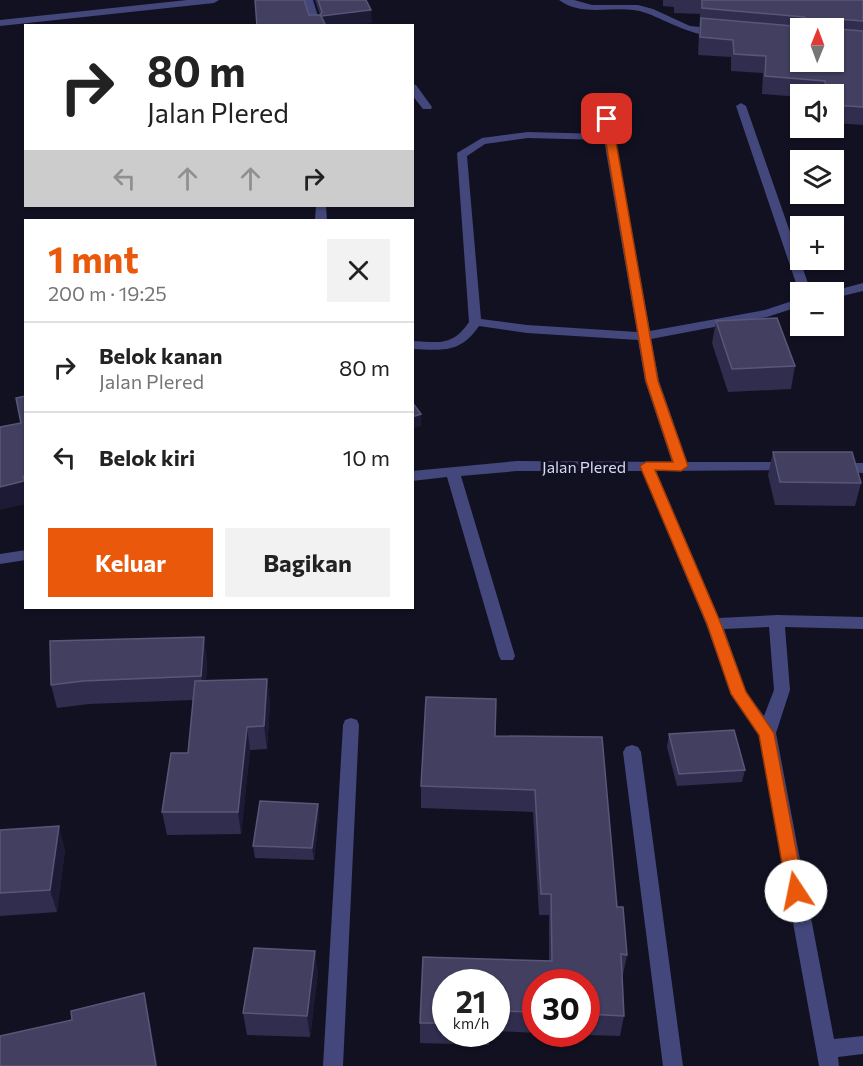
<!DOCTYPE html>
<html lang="id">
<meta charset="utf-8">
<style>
:root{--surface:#fff;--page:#f2f2f2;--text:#222;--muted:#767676;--line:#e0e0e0;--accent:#ea580c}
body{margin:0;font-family:Commissioner,sans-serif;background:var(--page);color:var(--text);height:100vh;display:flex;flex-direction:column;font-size:22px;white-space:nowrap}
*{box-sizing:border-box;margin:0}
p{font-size:20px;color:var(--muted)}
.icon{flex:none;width:33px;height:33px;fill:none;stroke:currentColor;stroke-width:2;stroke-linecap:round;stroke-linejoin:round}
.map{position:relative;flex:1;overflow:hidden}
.details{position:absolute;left:24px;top:219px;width:390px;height:390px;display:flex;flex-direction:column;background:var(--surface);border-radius:0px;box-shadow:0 2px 4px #0004}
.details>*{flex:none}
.guide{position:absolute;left:24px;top:24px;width:390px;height:183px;border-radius:0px;box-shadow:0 2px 4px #0004;background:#fff;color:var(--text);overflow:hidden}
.needle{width:39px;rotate:1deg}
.controls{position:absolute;left:790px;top:18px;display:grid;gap:12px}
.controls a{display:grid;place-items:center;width:54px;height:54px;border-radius:0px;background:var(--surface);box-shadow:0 2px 4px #0004;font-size:30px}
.speed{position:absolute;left:432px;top:969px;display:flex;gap:12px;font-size:30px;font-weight:700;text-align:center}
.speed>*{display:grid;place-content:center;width:78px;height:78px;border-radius:50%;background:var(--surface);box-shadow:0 2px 4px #0004;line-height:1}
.speed small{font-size:15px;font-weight:400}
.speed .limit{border:9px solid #d22;background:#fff;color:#111}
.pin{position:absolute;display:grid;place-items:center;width:51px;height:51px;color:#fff;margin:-26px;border-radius:12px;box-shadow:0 3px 9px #0006}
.me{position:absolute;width:66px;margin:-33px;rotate:349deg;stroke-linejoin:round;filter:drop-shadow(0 0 4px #0008)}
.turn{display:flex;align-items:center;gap:21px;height:126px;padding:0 24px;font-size:27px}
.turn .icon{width:78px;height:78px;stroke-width:2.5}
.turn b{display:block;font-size:42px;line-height:51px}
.lanes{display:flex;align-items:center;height:57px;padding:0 24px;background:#0003;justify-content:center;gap:30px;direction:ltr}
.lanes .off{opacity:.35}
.round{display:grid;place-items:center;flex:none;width:63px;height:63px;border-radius:0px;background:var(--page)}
.head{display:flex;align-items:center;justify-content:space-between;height:102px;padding:0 24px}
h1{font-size:36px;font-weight:700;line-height:45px;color:var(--accent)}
.cta{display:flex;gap:12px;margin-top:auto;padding:12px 24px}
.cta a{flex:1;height:69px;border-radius:0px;background:var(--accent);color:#fff;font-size:24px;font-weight:700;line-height:69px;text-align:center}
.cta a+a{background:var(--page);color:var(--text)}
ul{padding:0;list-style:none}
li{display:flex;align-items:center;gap:18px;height:90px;padding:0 24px;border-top:2px solid var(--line)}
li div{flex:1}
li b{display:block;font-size:22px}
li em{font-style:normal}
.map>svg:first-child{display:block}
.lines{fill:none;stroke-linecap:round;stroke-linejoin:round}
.minor{fill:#43477b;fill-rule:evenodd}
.wall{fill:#302d4e}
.shaded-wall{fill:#1c1a35}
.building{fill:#423f60;stroke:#595778;stroke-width:1.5;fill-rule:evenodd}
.route{fill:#ea580c;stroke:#983908;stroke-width:1.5}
.labels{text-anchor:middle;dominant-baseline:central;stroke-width:6;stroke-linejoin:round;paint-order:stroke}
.street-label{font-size:16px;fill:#d8d8fa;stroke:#121122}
</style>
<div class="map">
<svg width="863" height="1066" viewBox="0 0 863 1066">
<rect width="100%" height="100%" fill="#121122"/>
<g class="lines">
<path class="minor" d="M187,0H219L214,3L0,26V20Z
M303,0H313L321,26H311Z
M559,0H574L592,5H638L653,9L690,26L720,29L725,32C707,45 664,19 646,13C618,3 584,19 559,0Z
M412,84L416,85L432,107L431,109H423L412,95Z
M603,98L608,101L650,331L765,310L801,298V306L767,317L651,339L659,381L687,462H790L795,464L797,467L795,470L656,471L719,618L777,615L863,617V629L785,627L790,690L776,733L834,1039L863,1036V1054L838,1057L839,1066H819L759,735L731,694L706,624L642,471H517L461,476L515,656L513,660H501L499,656L447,477L412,481V471L517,461L672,462L645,381L638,340L527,333L479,326C460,354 442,350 412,349V341C439,342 452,347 469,322L457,153L482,138L528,132L603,134L598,101ZM528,138L604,140L637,332L527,325L481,319L467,156L485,144ZM769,627L774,690L764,716L746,692L724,629Z
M741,103L746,106L811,292H801V295L799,292L736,106Z
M316,206H326L327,220H315Z
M863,283V291L834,298V292H829Z
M838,463H863V473L833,471L831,468L833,465Z
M26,550V560L0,564V554Z
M351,718L357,720L359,725L343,1066H323L343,725L345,720Z
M632,745L638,747L641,752L683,1066H663L623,752L626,747Z"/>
</g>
<path class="wall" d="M315,0H366L372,23L309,15H320Z
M663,0H863V125L834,123V94H801V97L762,94L763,73L731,71V57L698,55L700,14L674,13V7L663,6Z
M716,321L795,366L791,389L728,392L712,343Z
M773,452L861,483L855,506L775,505L768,475Z
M207,660L206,681L267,679L270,703L267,749L250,750L241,834L167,835L162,812L188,753L193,700L89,704L57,708L51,685Z
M426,697L496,699L495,736L602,737L617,907H623L627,955L623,975H622L624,1016L620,1036L555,1034H586V982H536V1033L496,1031V982H446V1034H490L489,1045L420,1043V1023L423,957L549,961V915H539L533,812L421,808V786Z
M669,734L745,770L742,782L677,786L667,747Z
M318,804L319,816L314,860L255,858L253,846Z
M0,830L65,849L57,912L0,916Z
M318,973L310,1037L247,1035L243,1013Z"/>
<path class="shaded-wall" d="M371,10L372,23L351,26H322L321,16Z
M421,414V426L412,429V417Z
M26,475V504L0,510V487Z
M204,637L207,660L205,699L201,676Z
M267,679L270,703L267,749L264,726Z
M247,727L250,750L241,834L238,812Z
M318,804L319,816L314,860L312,848Z
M59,826L65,849L57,912L50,890Z
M315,951L318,973L310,1037L307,1016Z
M144,993L148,1011L158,1066H156Z"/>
<path class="building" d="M255,0H304L309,15H320L322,12L318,0H366L371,10L321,16L326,26H257Z
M702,0H863V21L837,19L835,27L837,29L863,31V107L834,105V94H827L825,81L765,76L766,56L734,54L733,40L700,37L701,18L804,27L806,19L804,17L702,8ZM801,28H834V62H801Z
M777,318L795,366L732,369L716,321Z
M26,396V475L23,476L24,481L0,487V427L21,423L16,398Z
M412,402L421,414L412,417Z
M773,452H852L861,483L780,482Z
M204,637L201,676L83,681L51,685L50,641Z
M267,679L264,726L247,727L238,812H162L171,753H188L195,681Z
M426,697L496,699L495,736L602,737L617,907H623L627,955L621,954L624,1016L586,1014V982H536V1012L496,1011V982H446V1023H420L423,957L552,961L551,894H541L535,790L421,786Z
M734,730L745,770L679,774L669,734Z
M260,801L318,804L312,848L253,846Z
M59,826L50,890L0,893V830Z
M254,948L315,951L307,1016L243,1013Z
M144,993L156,1066H0V1036L72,1020L71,1011Z"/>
<path class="route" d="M607,116L612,119L658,381L688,466L681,471L655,470L721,624L746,692L774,733L804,891L802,896L796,899L790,896L787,891L759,735L731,694L707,624L640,466L646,462H673L646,381L602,119Z"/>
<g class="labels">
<g class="street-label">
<text x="584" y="466">Jalan Plered</text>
</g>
</g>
</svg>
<div class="controls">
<a><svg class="needle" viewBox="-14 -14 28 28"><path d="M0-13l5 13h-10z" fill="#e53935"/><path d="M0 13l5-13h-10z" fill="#767676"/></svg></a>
<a><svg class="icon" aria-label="sound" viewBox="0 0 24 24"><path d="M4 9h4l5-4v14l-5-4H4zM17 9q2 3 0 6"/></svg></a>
<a><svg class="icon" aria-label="layers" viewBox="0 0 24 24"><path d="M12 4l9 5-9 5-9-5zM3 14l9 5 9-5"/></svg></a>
<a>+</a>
<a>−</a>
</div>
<div class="speed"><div>21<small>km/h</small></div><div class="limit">30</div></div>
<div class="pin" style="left:607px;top:119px;background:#d93025"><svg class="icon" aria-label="arrive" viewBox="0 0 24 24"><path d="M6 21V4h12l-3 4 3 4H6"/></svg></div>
<svg class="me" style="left:796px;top:891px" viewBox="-20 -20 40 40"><circle r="19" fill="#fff"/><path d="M0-13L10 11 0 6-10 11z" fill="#ea580c"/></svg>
<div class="guide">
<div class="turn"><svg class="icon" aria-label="right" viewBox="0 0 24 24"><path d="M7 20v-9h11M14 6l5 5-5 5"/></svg><div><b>80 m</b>Jalan Plered</div></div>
<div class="lanes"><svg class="icon off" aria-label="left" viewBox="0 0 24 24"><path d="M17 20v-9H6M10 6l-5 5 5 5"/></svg><svg class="icon off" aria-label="ahead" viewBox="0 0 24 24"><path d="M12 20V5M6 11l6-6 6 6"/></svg><svg class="icon off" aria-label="ahead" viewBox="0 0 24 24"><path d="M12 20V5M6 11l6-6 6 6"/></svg><svg class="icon" aria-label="right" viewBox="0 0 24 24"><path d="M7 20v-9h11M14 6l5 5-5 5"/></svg></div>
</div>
<section class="details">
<div class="head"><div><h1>1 mnt</h1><p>200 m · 19:25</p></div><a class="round"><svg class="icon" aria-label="close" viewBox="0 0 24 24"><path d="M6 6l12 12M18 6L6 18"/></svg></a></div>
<ul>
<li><svg class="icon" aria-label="right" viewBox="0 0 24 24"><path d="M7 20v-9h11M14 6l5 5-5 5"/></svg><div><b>Belok kanan</b><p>Jalan Plered</p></div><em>80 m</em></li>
<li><svg class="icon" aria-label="left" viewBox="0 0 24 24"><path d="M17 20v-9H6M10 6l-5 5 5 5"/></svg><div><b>Belok kiri</b></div><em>10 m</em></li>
</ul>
<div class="cta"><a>Keluar</a><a>Bagikan</a></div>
</section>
</div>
